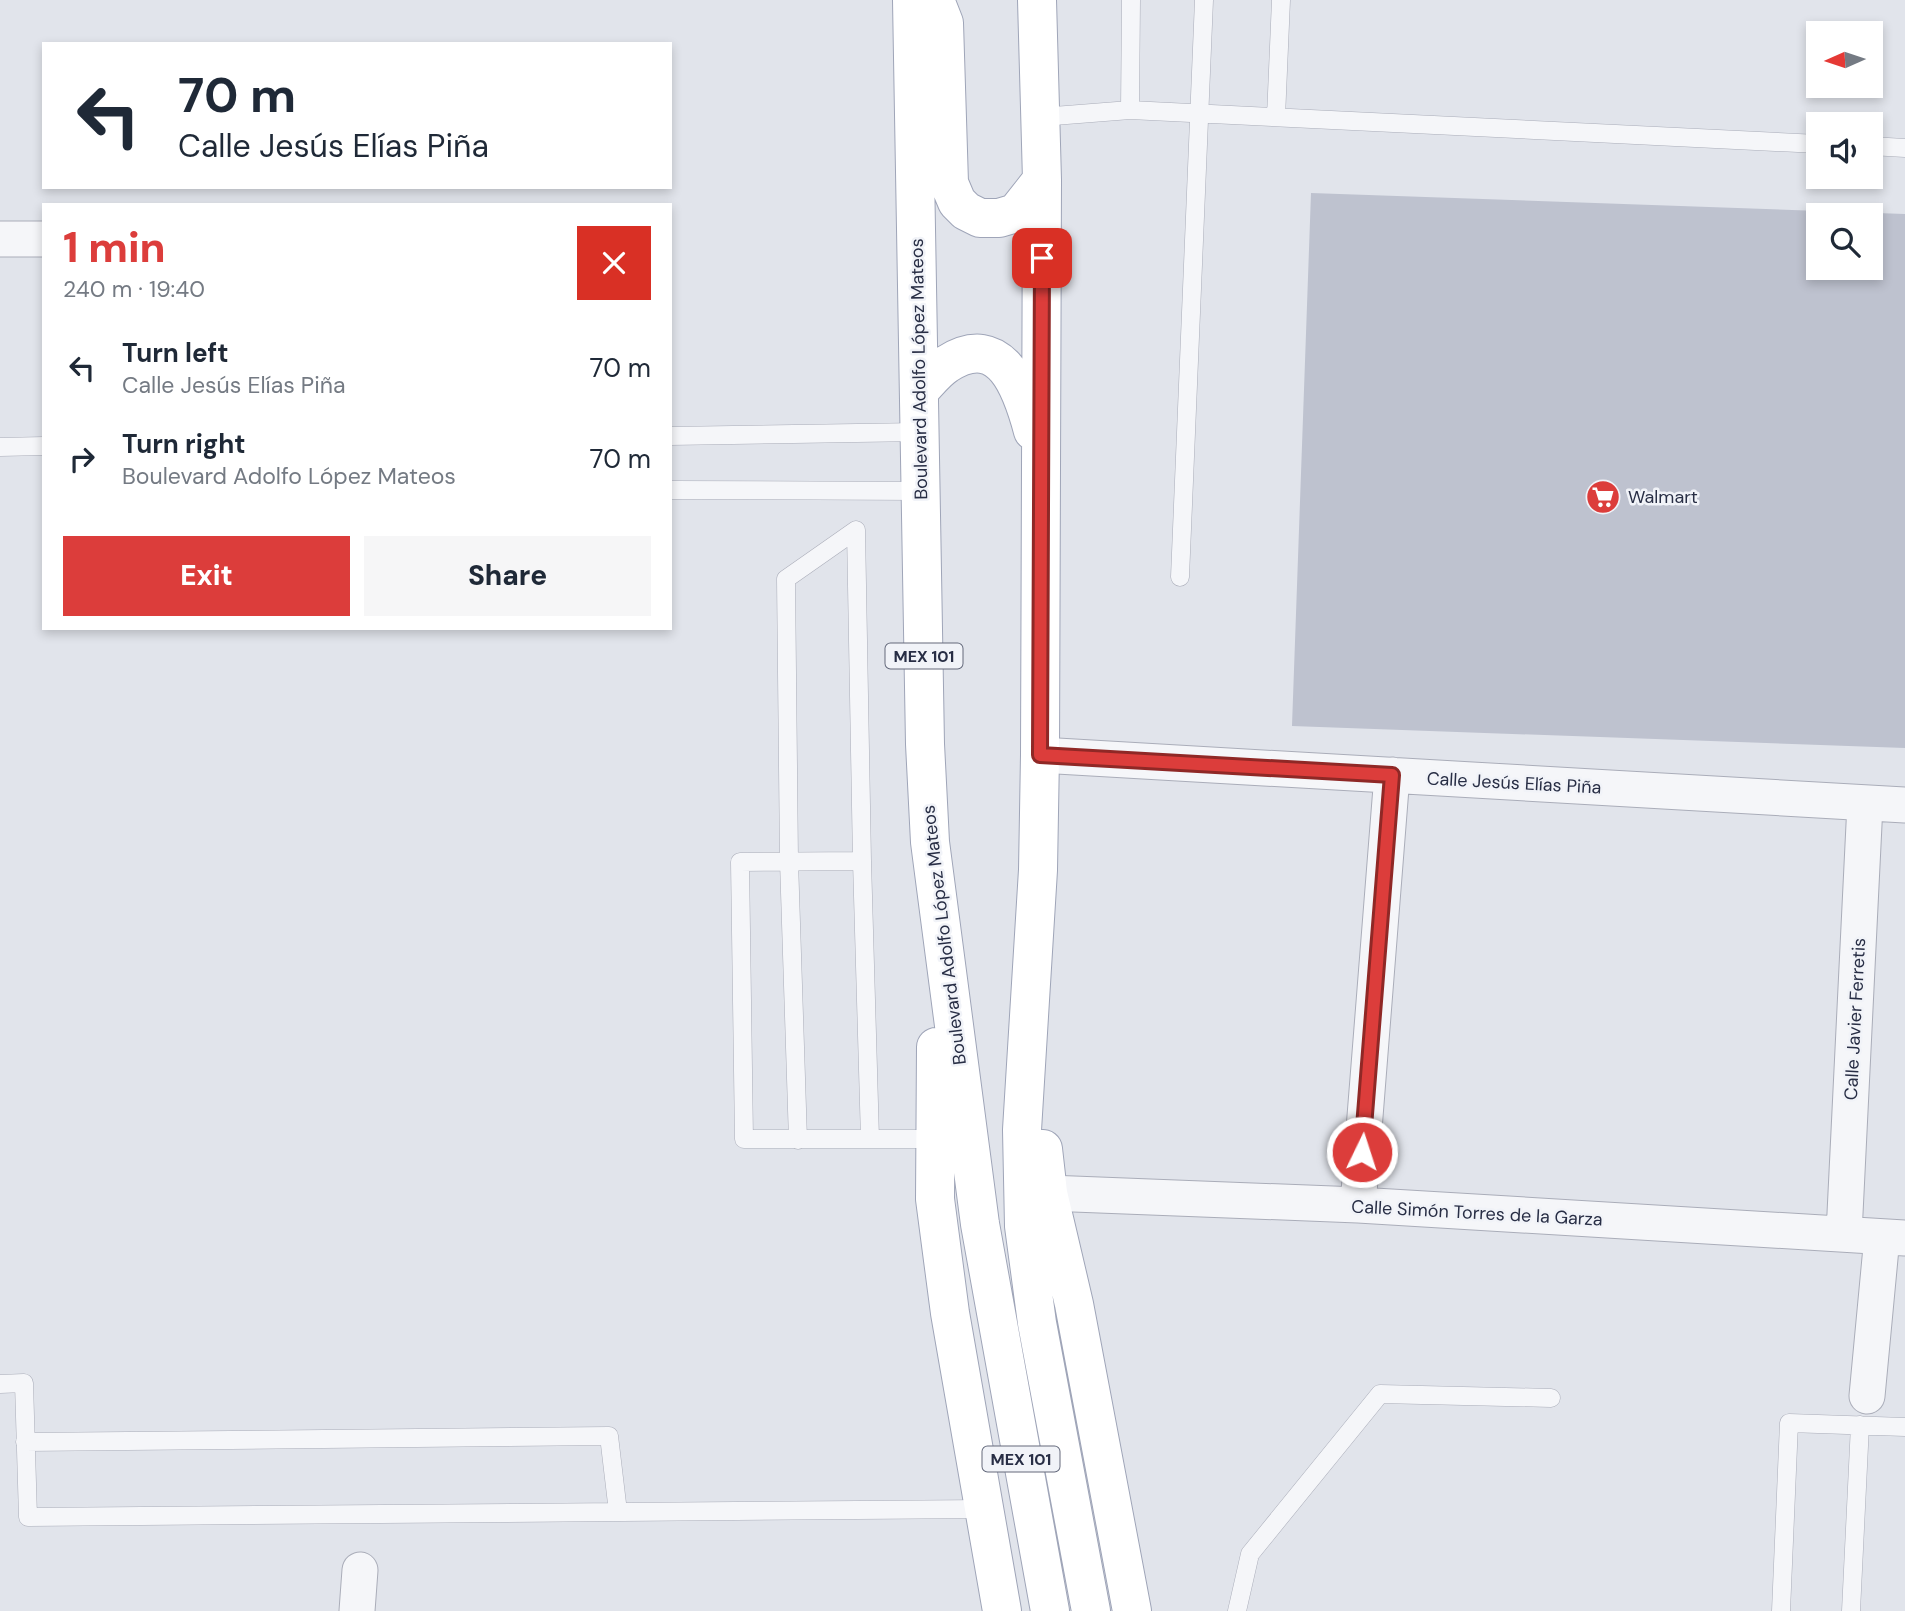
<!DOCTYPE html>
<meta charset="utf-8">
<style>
:root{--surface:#fff;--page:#f6f6f7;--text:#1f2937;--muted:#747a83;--accent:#dc3d3b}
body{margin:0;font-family:"DM Sans",sans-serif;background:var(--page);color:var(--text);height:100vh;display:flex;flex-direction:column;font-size:26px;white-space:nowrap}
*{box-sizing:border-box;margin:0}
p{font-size:23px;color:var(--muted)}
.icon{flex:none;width:38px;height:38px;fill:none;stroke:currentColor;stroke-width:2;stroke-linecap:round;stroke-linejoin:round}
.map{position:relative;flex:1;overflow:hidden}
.details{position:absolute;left:42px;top:203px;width:630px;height:427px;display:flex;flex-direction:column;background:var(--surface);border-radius:0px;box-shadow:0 4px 10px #0003}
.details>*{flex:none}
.hud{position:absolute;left:42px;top:42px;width:630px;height:147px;border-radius:0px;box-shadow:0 4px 10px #0003;background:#fff;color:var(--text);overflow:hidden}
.needle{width:46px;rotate:267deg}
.tools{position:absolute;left:1806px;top:21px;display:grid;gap:14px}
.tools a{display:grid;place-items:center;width:77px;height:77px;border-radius:0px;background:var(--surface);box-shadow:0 4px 10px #0003;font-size:35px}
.pin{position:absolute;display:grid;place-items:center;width:60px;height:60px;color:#fff;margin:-30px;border-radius:14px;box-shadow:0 4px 10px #0006}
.me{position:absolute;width:77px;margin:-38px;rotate:4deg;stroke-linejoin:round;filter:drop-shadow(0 0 5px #0008)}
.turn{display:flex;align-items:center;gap:24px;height:147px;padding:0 21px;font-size:32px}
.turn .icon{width:91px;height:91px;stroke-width:2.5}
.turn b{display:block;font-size:49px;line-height:60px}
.round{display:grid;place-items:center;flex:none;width:74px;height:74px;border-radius:0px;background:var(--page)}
.head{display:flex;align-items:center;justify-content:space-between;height:119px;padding:0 21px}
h1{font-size:42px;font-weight:800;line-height:52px;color:var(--accent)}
.primary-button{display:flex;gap:14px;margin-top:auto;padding:14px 21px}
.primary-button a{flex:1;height:80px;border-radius:0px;background:var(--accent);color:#fff;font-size:28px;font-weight:800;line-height:80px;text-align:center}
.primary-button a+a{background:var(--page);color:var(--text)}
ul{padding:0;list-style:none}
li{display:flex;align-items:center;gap:21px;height:91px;padding:0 21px}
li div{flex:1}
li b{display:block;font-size:26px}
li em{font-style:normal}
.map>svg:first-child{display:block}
.building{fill:#bec2cf;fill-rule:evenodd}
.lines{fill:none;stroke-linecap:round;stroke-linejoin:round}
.lane-casing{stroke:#aaadb9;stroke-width:19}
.street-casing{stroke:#aaadb9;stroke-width:37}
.primary-casing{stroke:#9fa5b8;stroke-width:40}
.lane{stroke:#f5f6f9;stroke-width:18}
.street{stroke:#f5f6f9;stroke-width:35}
.primary{stroke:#fff;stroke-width:38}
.route-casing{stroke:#8f2826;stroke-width:18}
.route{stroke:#dc3d3b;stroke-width:12}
.labels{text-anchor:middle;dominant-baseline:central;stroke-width:5;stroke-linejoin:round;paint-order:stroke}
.shield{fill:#f1f3f8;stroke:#64697b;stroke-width:2}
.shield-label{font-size:16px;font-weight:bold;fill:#282e45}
.street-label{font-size:18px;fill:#282e45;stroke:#f1f3f8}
.poi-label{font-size:18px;fill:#282e45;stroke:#f1f3f8;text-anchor:start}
</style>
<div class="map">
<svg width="1905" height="1611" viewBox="0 0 1905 1611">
<rect width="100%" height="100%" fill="#e1e4eb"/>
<path class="building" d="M1311,193L1905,214V748L1292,726ZM1818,215H1871V268H1818Z"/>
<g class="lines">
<g class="lane-casing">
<path id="lane" d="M1130,110L1131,0
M1041,117L1130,110L1818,144
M1276,117L1281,0
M1871,146L1905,148
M670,436L920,432
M0,447L44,446
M670,490L921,491
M1180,577L1204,0
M862,861L870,1139
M798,1140L789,861L786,579L856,530L862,861L740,862L744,1139H937
M0,1384L24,1383L28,1517L985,1509
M25,1442L609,1436L618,1512
M1237,1611L1250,1554L1380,1394L1551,1398
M1781,1611L1789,1423L1905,1427
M1851,1611L1860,1425"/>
</g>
<g class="street-casing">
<path id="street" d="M0,239H44
M1040,755L1905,805
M1048,1193L1358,1205L1905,1238
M1358,1205L1392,775
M1844,1234L1865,804
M1867,1396L1882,1237
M357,1611L360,1570"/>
</g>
<g class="primary-casing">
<path id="primary" d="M912,0L925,744L930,842L980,1224L1050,1611
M935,0L944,23L949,183L957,202L966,211L980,218H999L1016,213L1042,180
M1037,0L1042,180L1040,755L1038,870L1022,1130L1024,1226L1037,1323L1091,1611
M920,390C928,382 937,370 947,364C1002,329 1022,390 1033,431
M936,1047L935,1199L950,1313L1002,1611
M1043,1149L1048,1193L1074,1304L1132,1611"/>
</g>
<use href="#lane" class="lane"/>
<use href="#street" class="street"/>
<use href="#primary" class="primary"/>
</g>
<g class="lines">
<g class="route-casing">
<path id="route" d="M1042,258L1040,755L1392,775L1362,1152"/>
</g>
<use href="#route" class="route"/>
</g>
<defs>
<g id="supermarket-disc" transform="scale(1.75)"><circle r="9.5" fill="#dc3d3b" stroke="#f1f3f8"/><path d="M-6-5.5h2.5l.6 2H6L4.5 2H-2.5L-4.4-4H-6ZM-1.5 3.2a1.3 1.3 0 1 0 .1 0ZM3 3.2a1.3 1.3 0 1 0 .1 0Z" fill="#fff"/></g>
</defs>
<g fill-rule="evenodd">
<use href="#supermarket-disc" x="1603" y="497"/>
</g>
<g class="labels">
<g class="shield">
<rect x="885.5" y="643.5" width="77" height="25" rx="5"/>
<rect x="982.5" y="1446.5" width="77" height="25" rx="5"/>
</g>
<g class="shield-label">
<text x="924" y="656">MEX 101</text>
<text x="1021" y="1459">MEX 101</text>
</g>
<g class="street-label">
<text transform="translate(919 369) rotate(-91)">Boulevard Adolfo López Mateos</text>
<text transform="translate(1514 783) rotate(3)">Calle Jesús Elías Piña</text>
<text transform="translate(944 935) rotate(-97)">Boulevard Adolfo López Mateos</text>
<text transform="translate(1855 1019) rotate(-87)">Calle Javier Ferretis</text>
<text transform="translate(1477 1213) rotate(3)">Calle Simón Torres de la Garza</text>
</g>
<g class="poi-label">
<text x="1628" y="497">Walmart</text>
</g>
</g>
</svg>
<div class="tools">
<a><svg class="needle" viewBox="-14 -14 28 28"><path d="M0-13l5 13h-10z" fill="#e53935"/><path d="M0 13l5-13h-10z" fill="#747a83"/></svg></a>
<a><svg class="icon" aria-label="sound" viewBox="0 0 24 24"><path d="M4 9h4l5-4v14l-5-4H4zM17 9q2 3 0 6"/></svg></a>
<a><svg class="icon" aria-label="search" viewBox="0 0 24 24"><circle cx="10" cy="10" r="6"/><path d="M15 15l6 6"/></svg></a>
</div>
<div class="pin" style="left:1042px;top:258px;background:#d93025"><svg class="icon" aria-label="arrive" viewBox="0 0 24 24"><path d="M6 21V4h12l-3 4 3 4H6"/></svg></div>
<svg class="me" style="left:1362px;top:1152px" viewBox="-20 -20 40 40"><circle r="17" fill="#dc3d3b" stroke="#fff" stroke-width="3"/><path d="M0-11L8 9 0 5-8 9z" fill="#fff"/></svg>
<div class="hud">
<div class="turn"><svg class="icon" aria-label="left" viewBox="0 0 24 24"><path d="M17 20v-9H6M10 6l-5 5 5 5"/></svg><div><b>70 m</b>Calle Jesús Elías Piña</div></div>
</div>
<section class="details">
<div class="head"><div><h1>1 min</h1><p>240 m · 19:40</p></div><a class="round" style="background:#d93025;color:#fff"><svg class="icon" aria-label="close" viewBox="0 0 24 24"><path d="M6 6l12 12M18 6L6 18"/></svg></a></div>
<ul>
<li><svg class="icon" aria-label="left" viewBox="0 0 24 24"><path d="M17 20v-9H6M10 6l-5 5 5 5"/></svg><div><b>Turn left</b><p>Calle Jesús Elías Piña</p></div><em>70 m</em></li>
<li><svg class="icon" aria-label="right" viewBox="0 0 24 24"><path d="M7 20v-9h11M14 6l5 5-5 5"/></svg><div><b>Turn right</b><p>Boulevard Adolfo López Mateos</p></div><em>70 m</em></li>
</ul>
<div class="primary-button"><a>Exit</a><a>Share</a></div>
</section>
</div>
